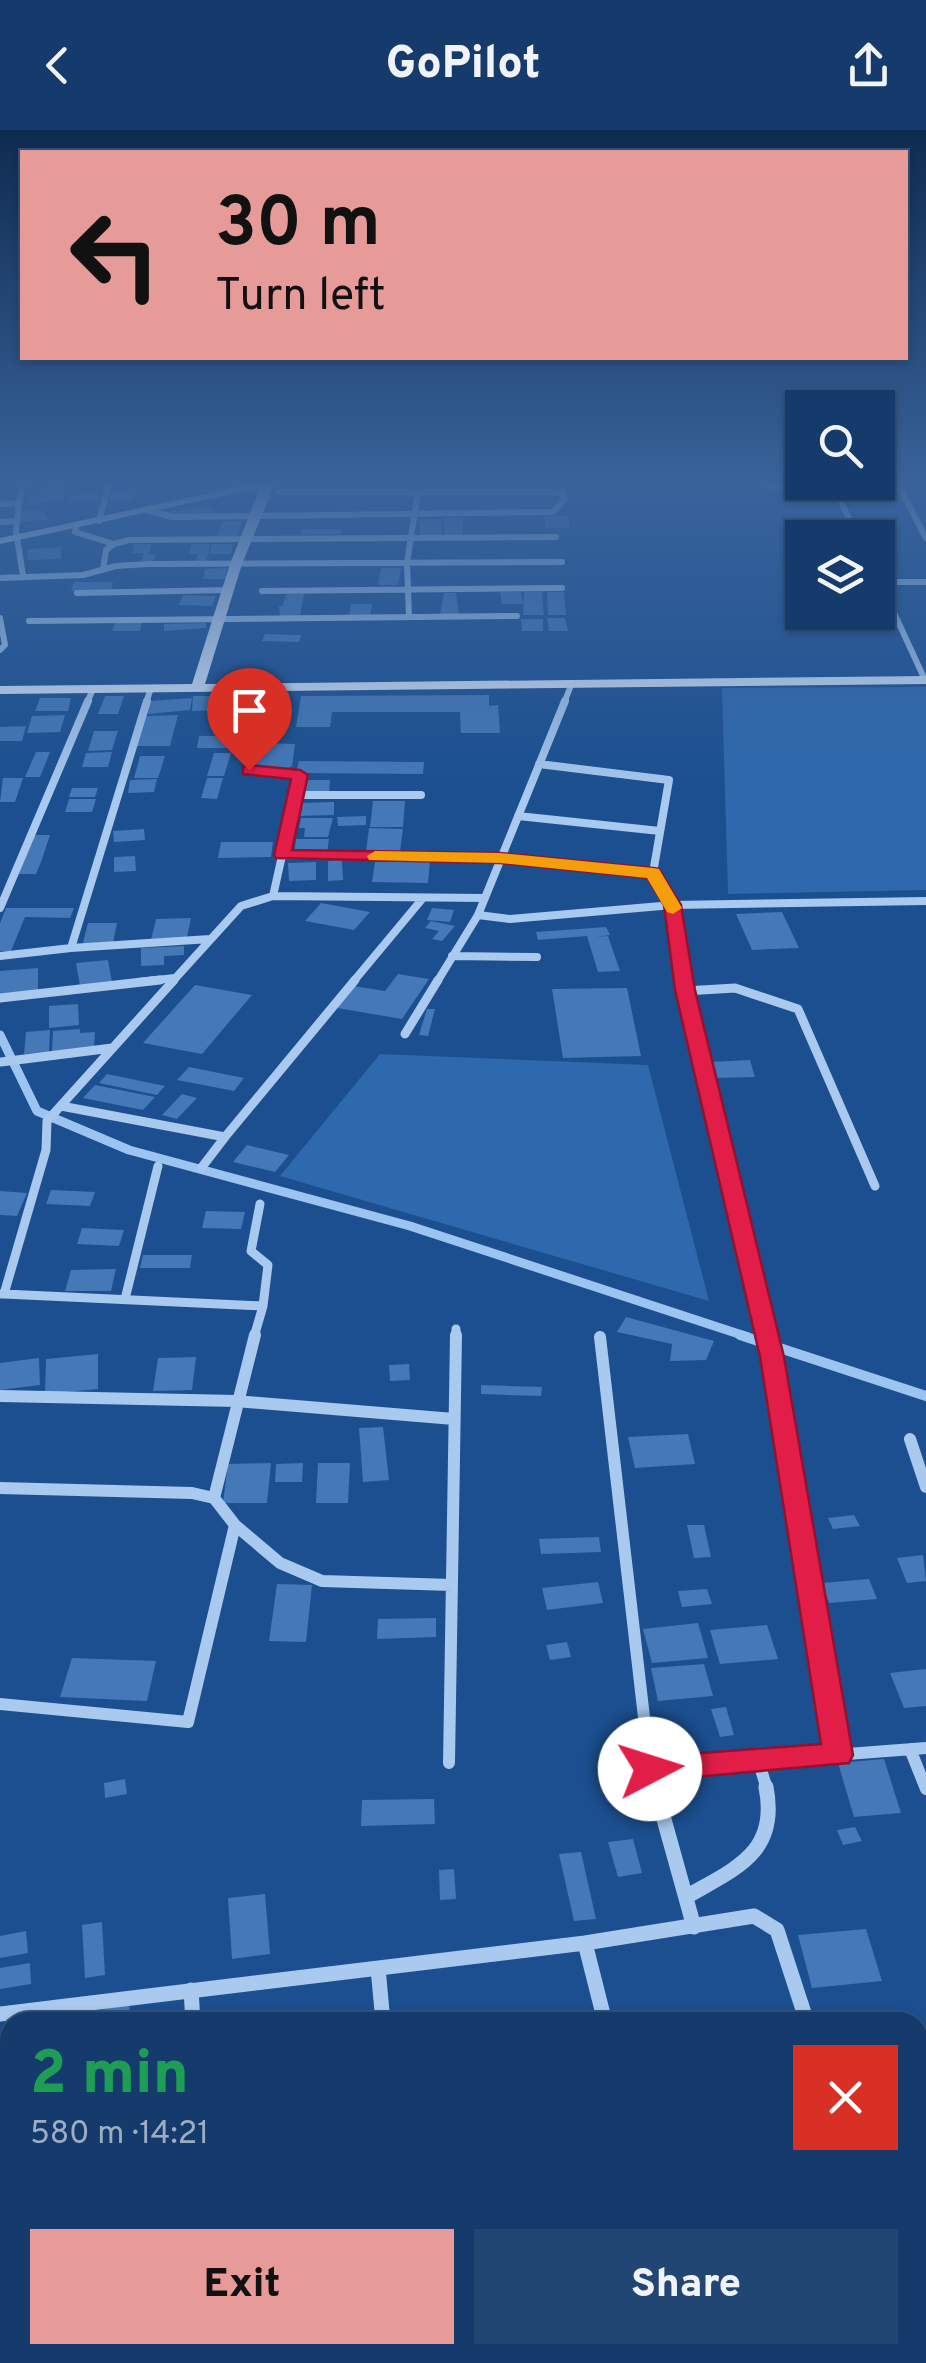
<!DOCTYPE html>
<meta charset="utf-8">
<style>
:root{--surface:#143b6b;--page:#214673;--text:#f1f3f6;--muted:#9dadc1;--line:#33557e;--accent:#e69b98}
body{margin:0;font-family:Overpass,sans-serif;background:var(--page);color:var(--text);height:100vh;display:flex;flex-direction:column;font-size:38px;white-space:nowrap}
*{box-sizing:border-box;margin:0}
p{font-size:32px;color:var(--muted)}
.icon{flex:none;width:55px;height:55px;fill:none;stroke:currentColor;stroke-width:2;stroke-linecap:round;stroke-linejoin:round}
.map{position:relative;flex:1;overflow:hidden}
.drawer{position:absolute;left:0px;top:1882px;width:928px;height:352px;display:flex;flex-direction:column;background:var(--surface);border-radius:30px 30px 0 0;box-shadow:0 2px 8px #0004,0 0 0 2px var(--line)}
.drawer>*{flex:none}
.hud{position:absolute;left:20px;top:20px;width:888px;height:210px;border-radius:0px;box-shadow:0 2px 8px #0004,0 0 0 2px var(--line);background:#e69b98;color:#111;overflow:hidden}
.tools{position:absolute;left:785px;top:260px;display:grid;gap:20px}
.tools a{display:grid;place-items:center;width:110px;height:110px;border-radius:0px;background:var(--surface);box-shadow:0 2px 8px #0004,0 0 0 2px var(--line);font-size:50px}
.pin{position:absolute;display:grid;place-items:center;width:85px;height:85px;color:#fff;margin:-102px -42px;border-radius:50% 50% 50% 0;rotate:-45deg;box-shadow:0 0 10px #0007}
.pin .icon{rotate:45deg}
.me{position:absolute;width:110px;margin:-55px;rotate:85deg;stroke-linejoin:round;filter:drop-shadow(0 0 8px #0008)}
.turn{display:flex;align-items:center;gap:35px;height:210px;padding:0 30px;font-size:45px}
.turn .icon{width:130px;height:130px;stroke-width:2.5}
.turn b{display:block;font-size:70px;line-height:85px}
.round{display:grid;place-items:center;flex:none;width:105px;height:105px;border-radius:0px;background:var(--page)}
.headline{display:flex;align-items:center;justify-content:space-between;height:170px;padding:0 30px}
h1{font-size:60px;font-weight:800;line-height:75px;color:#1e9e55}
.action{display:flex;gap:20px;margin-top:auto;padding:20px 30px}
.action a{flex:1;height:115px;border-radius:0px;background:var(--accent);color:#111;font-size:40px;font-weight:800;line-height:115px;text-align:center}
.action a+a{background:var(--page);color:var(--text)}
header{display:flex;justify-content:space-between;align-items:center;height:130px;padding:0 30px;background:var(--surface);font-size:45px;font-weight:800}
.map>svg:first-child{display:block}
.green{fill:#2e69ad}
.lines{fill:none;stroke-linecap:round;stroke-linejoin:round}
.stream-far1{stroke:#9cc4f0;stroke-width:9}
.stream{stroke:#9cc4f0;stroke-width:10}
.building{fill:#4478b7}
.street-far4{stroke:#a9c9ee;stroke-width:6}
.street-far3{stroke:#a9c9ee;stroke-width:8}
.street-far2{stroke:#a9c9ee;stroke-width:9}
.street-far1{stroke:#a9c9ee;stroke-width:12}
.street{stroke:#a9c9ee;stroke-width:15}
.secondary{fill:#d6e6fa;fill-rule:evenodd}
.route{fill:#e11d48;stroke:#92132f;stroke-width:2.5}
.slow{fill:#f59e0b}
</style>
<header><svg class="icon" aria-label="back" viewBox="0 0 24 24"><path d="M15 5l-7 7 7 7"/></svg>GoPilot<svg class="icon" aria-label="share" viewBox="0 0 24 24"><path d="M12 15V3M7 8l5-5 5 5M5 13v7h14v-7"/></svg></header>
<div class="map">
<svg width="926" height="2233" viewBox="0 0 926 2233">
<rect width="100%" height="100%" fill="#1b4f8f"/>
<path class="green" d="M926,557V760L728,764L722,558Z
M380,924L648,935L709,1171L280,1046Z"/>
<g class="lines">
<path class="stream-far1" d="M0,905L37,981L129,1020L410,1096L748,1207"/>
<path class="stream" d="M740,1205L926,1266"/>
</g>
<path class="building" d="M66,354L62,371L28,373V368L46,363V355Z
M134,360L133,371L109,372L110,361Z
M98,363L97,371L67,372L68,364Z
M211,375L214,385L157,386V384Z
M43,380L48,390L18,392L19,381Z
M544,386H568L570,398H546Z
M443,388H463V407H445Z
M419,389H441L442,407L420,408Z
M222,391H242L237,409H216Z
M302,399H341V404L301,405Z
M134,414H151L149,424H156L153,433H141L144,423H132Z
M192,414H210L206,434H195L198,424H189Z
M212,414H233L231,424H209Z
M61,417V429L27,430L28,419Z
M227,438L225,449H203L205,439Z
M381,438H401L398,455H378Z
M74,452H113L111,460L71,461Z
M500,462H521L523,474H502Z
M524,462H542L544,485H523Z
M547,462H564L566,485H548Z
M444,463H456L459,485H440Z
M286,464H304L300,486H280L279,476H283Z
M183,465L216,466L212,476L179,475Z
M351,474H372L370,486H349Z
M547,488H565L568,501H549Z
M521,489H543V501H522Z
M115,493H142L140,501H112Z
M206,493V498L164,501V494Z
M265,504L298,505H301L299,512L262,511Z
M489,565V576L498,575L500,603H461L460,582H332L330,597H296L301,566Z
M105,566H124L118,584H98Z
M193,566H223L222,580L192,581Z
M40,568H71L68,581H35Z
M192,568L190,580L148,584L150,571Z
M65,585L60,602L27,603L32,586Z
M178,585L170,616H136L146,586Z
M26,596L22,611H0V597Z
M94,601H118L112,620L88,621Z
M199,606H231L230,618H197Z
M255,613L295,614L292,636L285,640L252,639Z
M36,622H50L40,647H25Z
M112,622L108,637H82L86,623Z
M214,623H231L224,646H207Z
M140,626H165L158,648H134Z
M299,631L424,632L423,644L296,643Z
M3,648H23L15,672H0Z
M207,648H223L217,669L201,668Z
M157,649L154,662L128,663L130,650Z
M306,650H330L329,663H305Z
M72,658H98L95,667H69Z
M69,669H96L92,682H65Z
M373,671H405L403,697H370Z
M334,672V685L299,686V673Z
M366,686V695L338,696L337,687Z
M301,688H333L328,707H304L305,698H299Z
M369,698L403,699L400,722H366Z
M144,699L145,710L114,712L113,701Z
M34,705H50L41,732L36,744H17Z
M296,709H329L327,723L294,724Z
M221,712H273L271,727L218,728Z
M135,726L136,741L114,742V727Z
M342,730L343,750L328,751V731Z
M316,732V750L289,751L288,733Z
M375,732H430L428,753L372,752Z
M321,773L370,782L354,800L305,791Z
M6,778H74L70,788L25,787L11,821H0V793Z
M432,778L454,780L450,792L427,790Z
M782,782L799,818L752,820L736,784Z
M191,788L187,807L151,810L156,789Z
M431,791L455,796L442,811L432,809L439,801L425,798Z
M88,793H117L113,813H83Z
M606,797L610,805L596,807L608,806L620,841L598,842L587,806L538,810L536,802Z
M184,816V825L164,826V835L141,836V818Z
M108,830L112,852L80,856L76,833Z
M38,838V861L0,864V841Z
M398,844L429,849L402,889L337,878L353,856L385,861Z
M195,855L252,865L202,924L143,913Z
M627,858L641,926L563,928L552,859Z
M78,874L79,895L49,898V876Z
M427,879H435L428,906L419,905Z
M80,899V903L95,902L94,917L52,922L53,901Z
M50,900L49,922L24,924L26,902Z
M750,930L755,947L712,948L708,932Z
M189,937L244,948L234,961L177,950Z
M107,944L165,956L157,965L99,953Z
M95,955L155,967L143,980L83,968Z
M182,964L197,968L177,989L162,985Z
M247,1015L289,1025L275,1042L233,1032Z
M51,1060L95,1062L90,1076L46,1074Z
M0,1061L27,1063L17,1086L0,1085Z
M206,1081L245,1082L241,1099L202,1098Z
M82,1098L124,1100L119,1116L77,1114Z
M143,1125H192L190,1138H140Z
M116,1139L111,1161H65L71,1140Z
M626,1187L714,1211L706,1230L670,1231L672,1214L617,1202Z
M98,1224V1259L45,1264L46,1229Z
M196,1227L192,1260L153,1261L158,1228Z
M39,1228L40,1255L0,1260V1233Z
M409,1234L410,1250L390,1251L389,1235Z
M481,1255L542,1257L541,1266L481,1264Z
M383,1297L389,1350L363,1352L359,1298Z
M688,1304L695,1334L635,1338L628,1307Z
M271,1333L267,1373H223L228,1334Z
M303,1333L302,1352H275L276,1334Z
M318,1333H350L348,1373H316Z
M854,1385L860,1396L833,1399L828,1388Z
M687,1395H704L711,1427L694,1428Z
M599,1407L601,1422L541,1424L539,1409Z
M923,1425L926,1451L907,1453L897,1428Z
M869,1449L877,1469L829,1473L822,1453Z
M598,1452L603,1473L547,1480L542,1458Z
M277,1454L312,1455L306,1512L269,1511Z
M707,1459L712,1474L682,1477L678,1461Z
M436,1488V1507L377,1509L378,1489Z
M698,1493L708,1528L652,1533L643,1499Z
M767,1495L778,1529L720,1534L710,1500Z
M567,1512L571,1527L550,1530L546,1515Z
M72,1528L156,1531L147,1571L60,1567Z
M704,1534L713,1566L658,1571L651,1538Z
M926,1539V1576L904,1578L890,1543Z
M726,1577L734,1605L720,1607L711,1579Z
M884,1629L901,1683L854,1687L838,1633Z
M125,1649L127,1664L105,1668L104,1653Z
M434,1669L435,1694L361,1696L362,1670Z
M855,1697L862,1711L843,1715L837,1700Z
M633,1709L642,1743L618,1747L608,1712Z
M581,1722L596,1789L574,1791L559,1724Z
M454,1739L456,1769L440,1770L439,1740Z
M265,1764L270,1824L232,1829L228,1768Z
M102,1792L105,1845L85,1848L82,1795Z
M866,1799L882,1851L812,1858L798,1805Z
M26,1801L28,1823L0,1828V1806Z
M30,1833L31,1854L0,1859V1838Z
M129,1874L131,1892H50V1891Z"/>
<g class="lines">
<path class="street-far4" d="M897,353L926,408
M833,354L858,408
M768,356L834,358
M19,373L23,353
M0,374L19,373L16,401L23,446
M147,380L172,387L553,382L565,369L563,363L548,362H278
M99,391L109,353
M0,392L17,391
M76,396L75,402L114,414L106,420L103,439
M114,414L129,410L556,407
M0,448L83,445L116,436L148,434L562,432
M878,448L925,550
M880,452H926
M262,461L562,458
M77,463L228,460
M409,487L407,433L418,361
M0,488L5,515L0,520
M29,491L517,486
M87,573L93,559
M146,573L151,558
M263,573L267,556
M564,573L572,553"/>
<path class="street-far3" d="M264,571L249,640L300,645L273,766
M539,634L669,650L653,743L673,775L684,852
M295,665H421
M518,686L660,701
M283,725L500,728L653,743
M0,778L88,571
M478,785L510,789L673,775L926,771
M71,818L210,809
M0,826L71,818L147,571
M452,826L537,827
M138,852L175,848
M172,852L241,776L273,766L484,768
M353,852L423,768
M437,852L478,785L565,571"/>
<path class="street-far2" d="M683,850L767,1207
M685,861L735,858L798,879L875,1056
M0,868L160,850
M405,904L438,850
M1,932L112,918
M61,976L225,1007L355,850
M202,1037L225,1007
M260,1074L251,1121L268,1135L263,1176
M0,1164H4L46,1020L47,991L174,850
M4,1164L263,1176L254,1207
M125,1169L158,1036
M456,1207V1199"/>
<path class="street-far1" d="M767,1205L838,1625
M600,1207L650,1639L656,1659
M0,1266L236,1271L454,1289
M910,1309L926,1357
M0,1358L192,1363L214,1368L235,1395L188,1592L0,1574
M214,1368L255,1205
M235,1395L280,1433L322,1451L452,1455
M910,1619L926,1659
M758,1630L767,1659
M449,1633L456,1205
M650,1639L926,1618"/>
<path class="street" d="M655,1657L694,1797
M686,1767C736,1738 779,1723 766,1657
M585,1813L605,1892
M378,1838L383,1892
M191,1860L193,1892
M0,1884L585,1813L754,1786L777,1800L807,1892
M0,2182L5,2233
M676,2225L678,2233
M901,2225L903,2233"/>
<path class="secondary" d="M256,353H275L242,434L205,554L926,546V554L0,564V556L192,554L230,434L260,358L0,414V408Z"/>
</g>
<linearGradient id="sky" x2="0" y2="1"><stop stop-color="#0f2b4f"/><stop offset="0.53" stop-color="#39639b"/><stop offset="1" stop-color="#39639b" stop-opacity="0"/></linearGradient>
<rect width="926" height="665" fill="url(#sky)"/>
<path class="route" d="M249,635L300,640L308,645L292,720L500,723L653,738L659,739L681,775L695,860L784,1227L853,1625L849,1633L650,1651L640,1648L635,1639L640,1631L650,1627L821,1614L760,1227L675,860L664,775L647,748L500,733L276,728L274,725L291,649L243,644V637Z"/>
<path class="slow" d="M375,721L500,723L653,738L659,739L682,778L673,784L667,782L647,748L500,733L369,730L367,726Z"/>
</svg>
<div class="tools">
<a><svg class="icon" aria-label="search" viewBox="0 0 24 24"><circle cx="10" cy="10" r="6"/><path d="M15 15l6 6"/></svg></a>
<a><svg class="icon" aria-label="layers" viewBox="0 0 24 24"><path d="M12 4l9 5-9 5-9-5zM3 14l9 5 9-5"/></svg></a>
</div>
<div class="pin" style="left:249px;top:640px;background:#d93025"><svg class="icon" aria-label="arrive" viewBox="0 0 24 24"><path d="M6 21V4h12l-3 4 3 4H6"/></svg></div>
<svg class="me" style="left:650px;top:1639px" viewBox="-20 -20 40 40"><circle r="19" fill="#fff"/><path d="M0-13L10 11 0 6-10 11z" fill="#e11d48"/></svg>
<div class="hud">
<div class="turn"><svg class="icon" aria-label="left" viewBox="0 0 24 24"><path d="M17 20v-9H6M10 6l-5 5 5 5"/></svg><div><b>30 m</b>Turn left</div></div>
</div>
<section class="drawer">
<div class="headline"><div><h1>2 min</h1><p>580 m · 14:21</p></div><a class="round" style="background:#d93025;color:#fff"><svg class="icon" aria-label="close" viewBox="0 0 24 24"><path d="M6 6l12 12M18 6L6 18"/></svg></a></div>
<div class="action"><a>Exit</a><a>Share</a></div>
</section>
</div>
